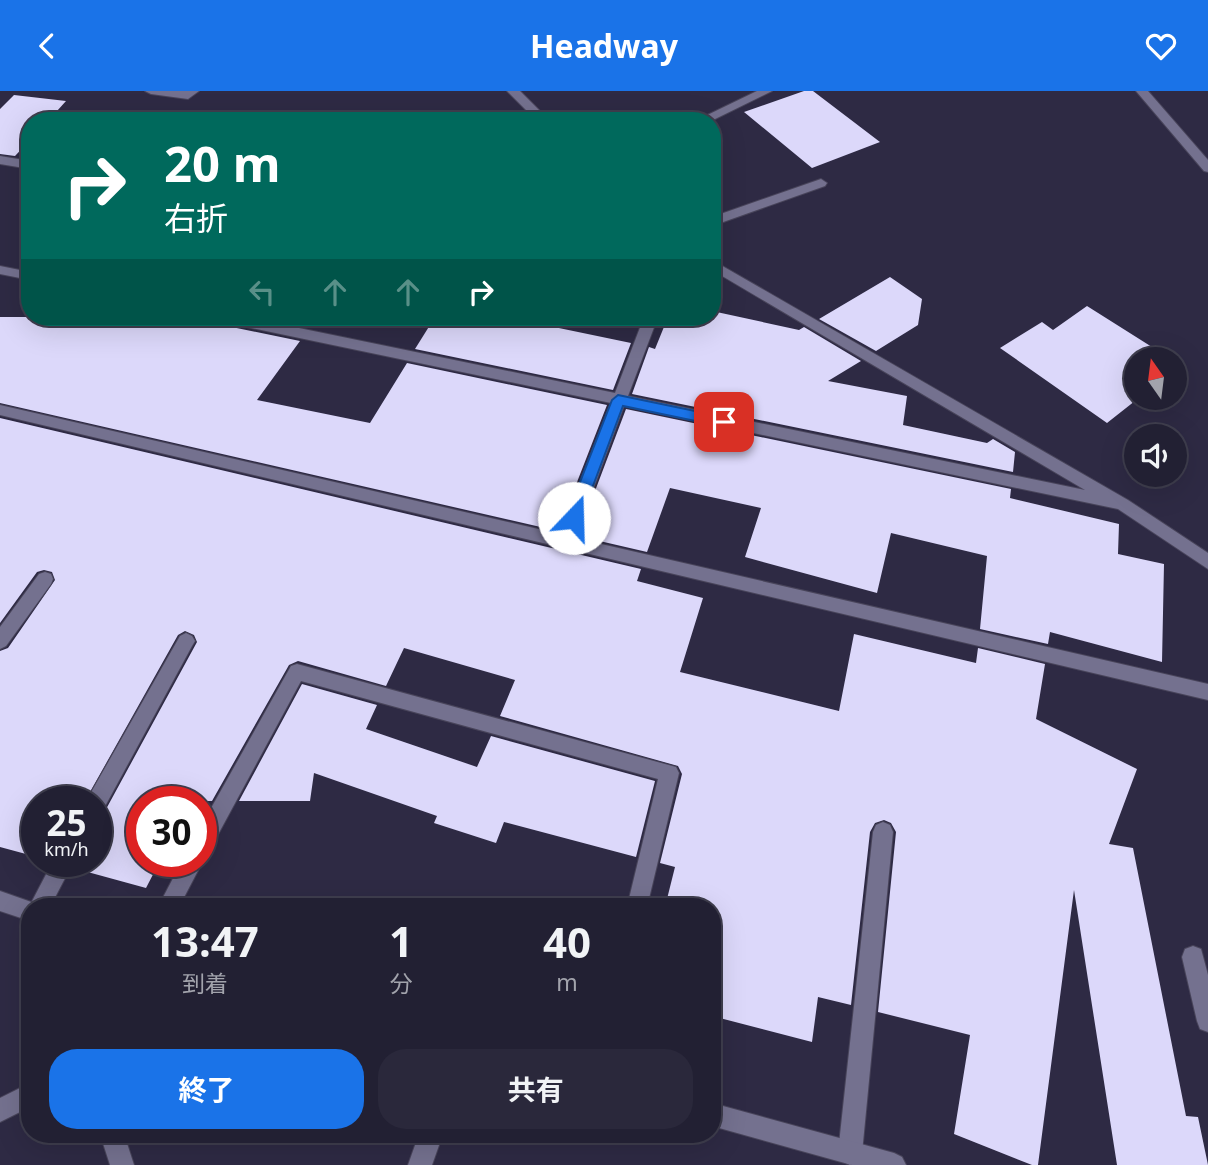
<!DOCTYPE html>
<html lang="ja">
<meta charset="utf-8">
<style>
:root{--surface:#222033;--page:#2a283b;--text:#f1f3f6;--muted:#a2a3ac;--line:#3f3e4e;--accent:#1a73e8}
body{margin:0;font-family:"Noto Sans","Noto Sans JP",sans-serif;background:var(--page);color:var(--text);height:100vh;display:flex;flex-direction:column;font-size:26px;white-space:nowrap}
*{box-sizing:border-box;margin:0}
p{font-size:23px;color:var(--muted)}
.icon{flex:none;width:38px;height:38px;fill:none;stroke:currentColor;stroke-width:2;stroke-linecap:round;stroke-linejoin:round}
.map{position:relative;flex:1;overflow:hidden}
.sheet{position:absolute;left:21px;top:807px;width:700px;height:245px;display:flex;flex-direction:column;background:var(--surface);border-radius:28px;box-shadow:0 7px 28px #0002,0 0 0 2px var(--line)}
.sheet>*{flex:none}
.banner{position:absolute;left:21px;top:21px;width:700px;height:214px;border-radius:28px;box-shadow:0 7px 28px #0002,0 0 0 2px var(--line);background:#00695c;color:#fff;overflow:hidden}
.needle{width:46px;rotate:346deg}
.buttons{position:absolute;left:1124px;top:256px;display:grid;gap:14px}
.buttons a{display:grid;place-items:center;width:63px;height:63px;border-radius:50%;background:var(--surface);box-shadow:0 7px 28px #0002,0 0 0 2px var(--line);font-size:35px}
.speed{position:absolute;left:21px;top:695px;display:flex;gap:14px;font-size:35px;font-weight:700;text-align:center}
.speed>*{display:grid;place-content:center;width:91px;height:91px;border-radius:50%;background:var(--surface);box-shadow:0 7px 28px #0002,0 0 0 2px var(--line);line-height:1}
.speed small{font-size:18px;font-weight:400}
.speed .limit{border:10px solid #d22;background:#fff;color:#111}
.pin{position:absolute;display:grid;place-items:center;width:60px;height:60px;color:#fff;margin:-30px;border-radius:14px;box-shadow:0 4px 10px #0006}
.me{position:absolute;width:77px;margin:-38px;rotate:21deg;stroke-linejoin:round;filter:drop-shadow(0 0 5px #0008)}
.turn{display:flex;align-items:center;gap:24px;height:147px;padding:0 28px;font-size:32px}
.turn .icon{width:91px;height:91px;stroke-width:2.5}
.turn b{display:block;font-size:49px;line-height:60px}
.lanes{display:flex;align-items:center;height:66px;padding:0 28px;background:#0003;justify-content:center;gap:35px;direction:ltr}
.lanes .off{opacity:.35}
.eta{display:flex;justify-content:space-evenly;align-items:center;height:119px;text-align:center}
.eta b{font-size:42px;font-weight:700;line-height:49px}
.cta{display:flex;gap:14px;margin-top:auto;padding:14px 28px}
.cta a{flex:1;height:80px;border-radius:28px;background:var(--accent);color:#fff;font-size:28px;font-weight:700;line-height:80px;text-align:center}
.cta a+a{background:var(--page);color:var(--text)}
header{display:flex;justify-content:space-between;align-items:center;height:91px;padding:0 28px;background:var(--accent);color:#fff;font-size:32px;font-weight:700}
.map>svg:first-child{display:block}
.building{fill:#dcd8fa}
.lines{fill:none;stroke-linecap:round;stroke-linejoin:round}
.service-casing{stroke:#48445a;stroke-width:2}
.minor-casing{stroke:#48445a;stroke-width:2}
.service{fill:#74718f;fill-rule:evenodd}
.minor{fill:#74718f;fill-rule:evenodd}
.route{fill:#1a73e8;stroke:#114b97;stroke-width:2}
</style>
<header><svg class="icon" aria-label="back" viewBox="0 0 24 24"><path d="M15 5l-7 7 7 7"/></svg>Headway<svg class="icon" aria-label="heart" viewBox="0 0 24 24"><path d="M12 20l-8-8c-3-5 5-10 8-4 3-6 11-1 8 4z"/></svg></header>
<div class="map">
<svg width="1208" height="1074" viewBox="0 0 1208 1074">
<rect width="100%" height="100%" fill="#2e2a44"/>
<path class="building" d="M804,0H813L880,51L812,77L744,21Z
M14,4L66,10L48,30H30V49L15,65L0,63V18Z
M890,186L922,208L918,234L876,260L819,228Z
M1087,215L1171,268H1136V306H1140L1107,332L1000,257L1042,231L1053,239Z
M712,220L799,239L804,236L861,270L828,290L907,305L903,334L987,352L993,348L1015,361L1013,381L632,303L649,256L655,258L668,226H712Z
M0,226H214L222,234L300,250L257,309L370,332L407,272L607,314L558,440L0,312Z
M257,226H318L310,237Z
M435,226H559L554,236L631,252L613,299L415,258Z
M626,318L1011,398L1010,407L1119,433L1118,463L1164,473L1162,571L1050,541L1048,553L980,538L987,465L891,442L877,502L745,466L761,417L670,397L647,461L578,445Z
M0,327L641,478L637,490L703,507L680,581L839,620L854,543L976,572L978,557L1045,573L1036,628L1137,678L1109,753L1133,757L1186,1025L1198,1026L1208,1074H1117L1074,799L1038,1074H1032L954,1043L970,944L878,921L896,741L891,732L884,729L875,732L870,741L851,914L818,906L812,951L712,925V816H665L675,776L660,772L682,683L678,675L500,625L515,589L404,557L386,595L298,570L289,574L212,710H142V770H160L146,797L73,777L76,770H96V723L105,720L197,551L194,544L185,540L178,544L85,710H37V766L0,756V560L8,557L55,489L52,481L44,479L37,481L0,532Z
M302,593L377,614L366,638L477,676L491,645L655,690L636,766L504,731L496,752L434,732L437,725L314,682L310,710H239Z"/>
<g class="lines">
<g class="service-casing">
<path id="service" d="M757,0H772L711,30H695Z
M821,88L827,92L825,95L712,135V126Z
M45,481L51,483L53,488L51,493L6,555L0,558V536L39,483Z
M186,542L192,545L195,550L192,555L103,719L96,721V710H87L89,705L180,545Z
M883,731L890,734L893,741L862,1062L858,1070L850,1074L842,1070L838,1062L873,741L876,734Z
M53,770H74L50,816H30V819L29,816Z
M1193,855L1201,858L1208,884V941L1200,938L1197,930L1182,866L1185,858Z"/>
</g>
<g class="minor-casing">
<path id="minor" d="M145,0H199L188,8L151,3Z
M507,0H520L550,30H537Z
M1136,0H1148L1208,69V81L1204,80Z
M0,65L30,70V78L0,73Z
M712,169L1128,409L1208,462V478L1118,418L624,315L575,447L1208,593V609L0,324V314L560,443L611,312L223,231L216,226H245L615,302L644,226H658L628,305L1085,399L712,179Z
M0,175L30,181V189L0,183Z
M297,573L676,676L679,682L647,816H627L658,688L301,590L208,762L201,765V735L291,575Z
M201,766L203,770L179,816H158L182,770H201Z
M0,800L37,813L39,816H30V830L0,820Z
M30,992V1016L0,1031V1007Z
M712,1012L894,1062L902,1066L906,1074H852L712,1035Z
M100,1043H124L134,1074H110Z
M419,1043H443L432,1074H408Z"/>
</g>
<use href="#service" class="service"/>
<use href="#minor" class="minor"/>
</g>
<path class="route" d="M618,304L724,326L731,331L724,336L623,315L581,427L579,431H569L566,427L612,309Z"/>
</svg>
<div class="buttons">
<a><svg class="needle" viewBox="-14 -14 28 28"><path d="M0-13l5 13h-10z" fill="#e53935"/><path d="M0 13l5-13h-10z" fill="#a2a3ac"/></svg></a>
<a><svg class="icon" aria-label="sound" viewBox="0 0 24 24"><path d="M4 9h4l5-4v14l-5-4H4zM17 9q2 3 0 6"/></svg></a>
</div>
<div class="speed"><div>25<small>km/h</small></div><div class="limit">30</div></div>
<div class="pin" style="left:724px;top:331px;background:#d93025"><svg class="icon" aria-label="arrive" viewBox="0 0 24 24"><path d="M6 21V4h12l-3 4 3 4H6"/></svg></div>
<svg class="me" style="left:574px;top:427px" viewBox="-20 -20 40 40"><circle r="19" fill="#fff"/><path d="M0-13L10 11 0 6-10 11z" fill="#1a73e8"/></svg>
<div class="banner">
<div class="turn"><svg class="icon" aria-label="right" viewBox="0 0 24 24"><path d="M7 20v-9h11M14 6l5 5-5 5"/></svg><div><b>20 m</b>右折</div></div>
<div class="lanes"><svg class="icon off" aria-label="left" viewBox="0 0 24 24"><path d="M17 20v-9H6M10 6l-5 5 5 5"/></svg><svg class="icon off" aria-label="ahead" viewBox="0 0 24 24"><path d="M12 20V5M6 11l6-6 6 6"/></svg><svg class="icon off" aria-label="ahead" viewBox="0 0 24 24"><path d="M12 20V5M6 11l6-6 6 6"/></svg><svg class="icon" aria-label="right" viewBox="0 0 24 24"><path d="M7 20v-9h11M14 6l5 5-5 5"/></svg></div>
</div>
<section class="sheet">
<div class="eta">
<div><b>13:47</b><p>到着</p></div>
<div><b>1</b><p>分</p></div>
<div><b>40</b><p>m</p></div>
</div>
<div class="cta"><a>終了</a><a>共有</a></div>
</section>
</div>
